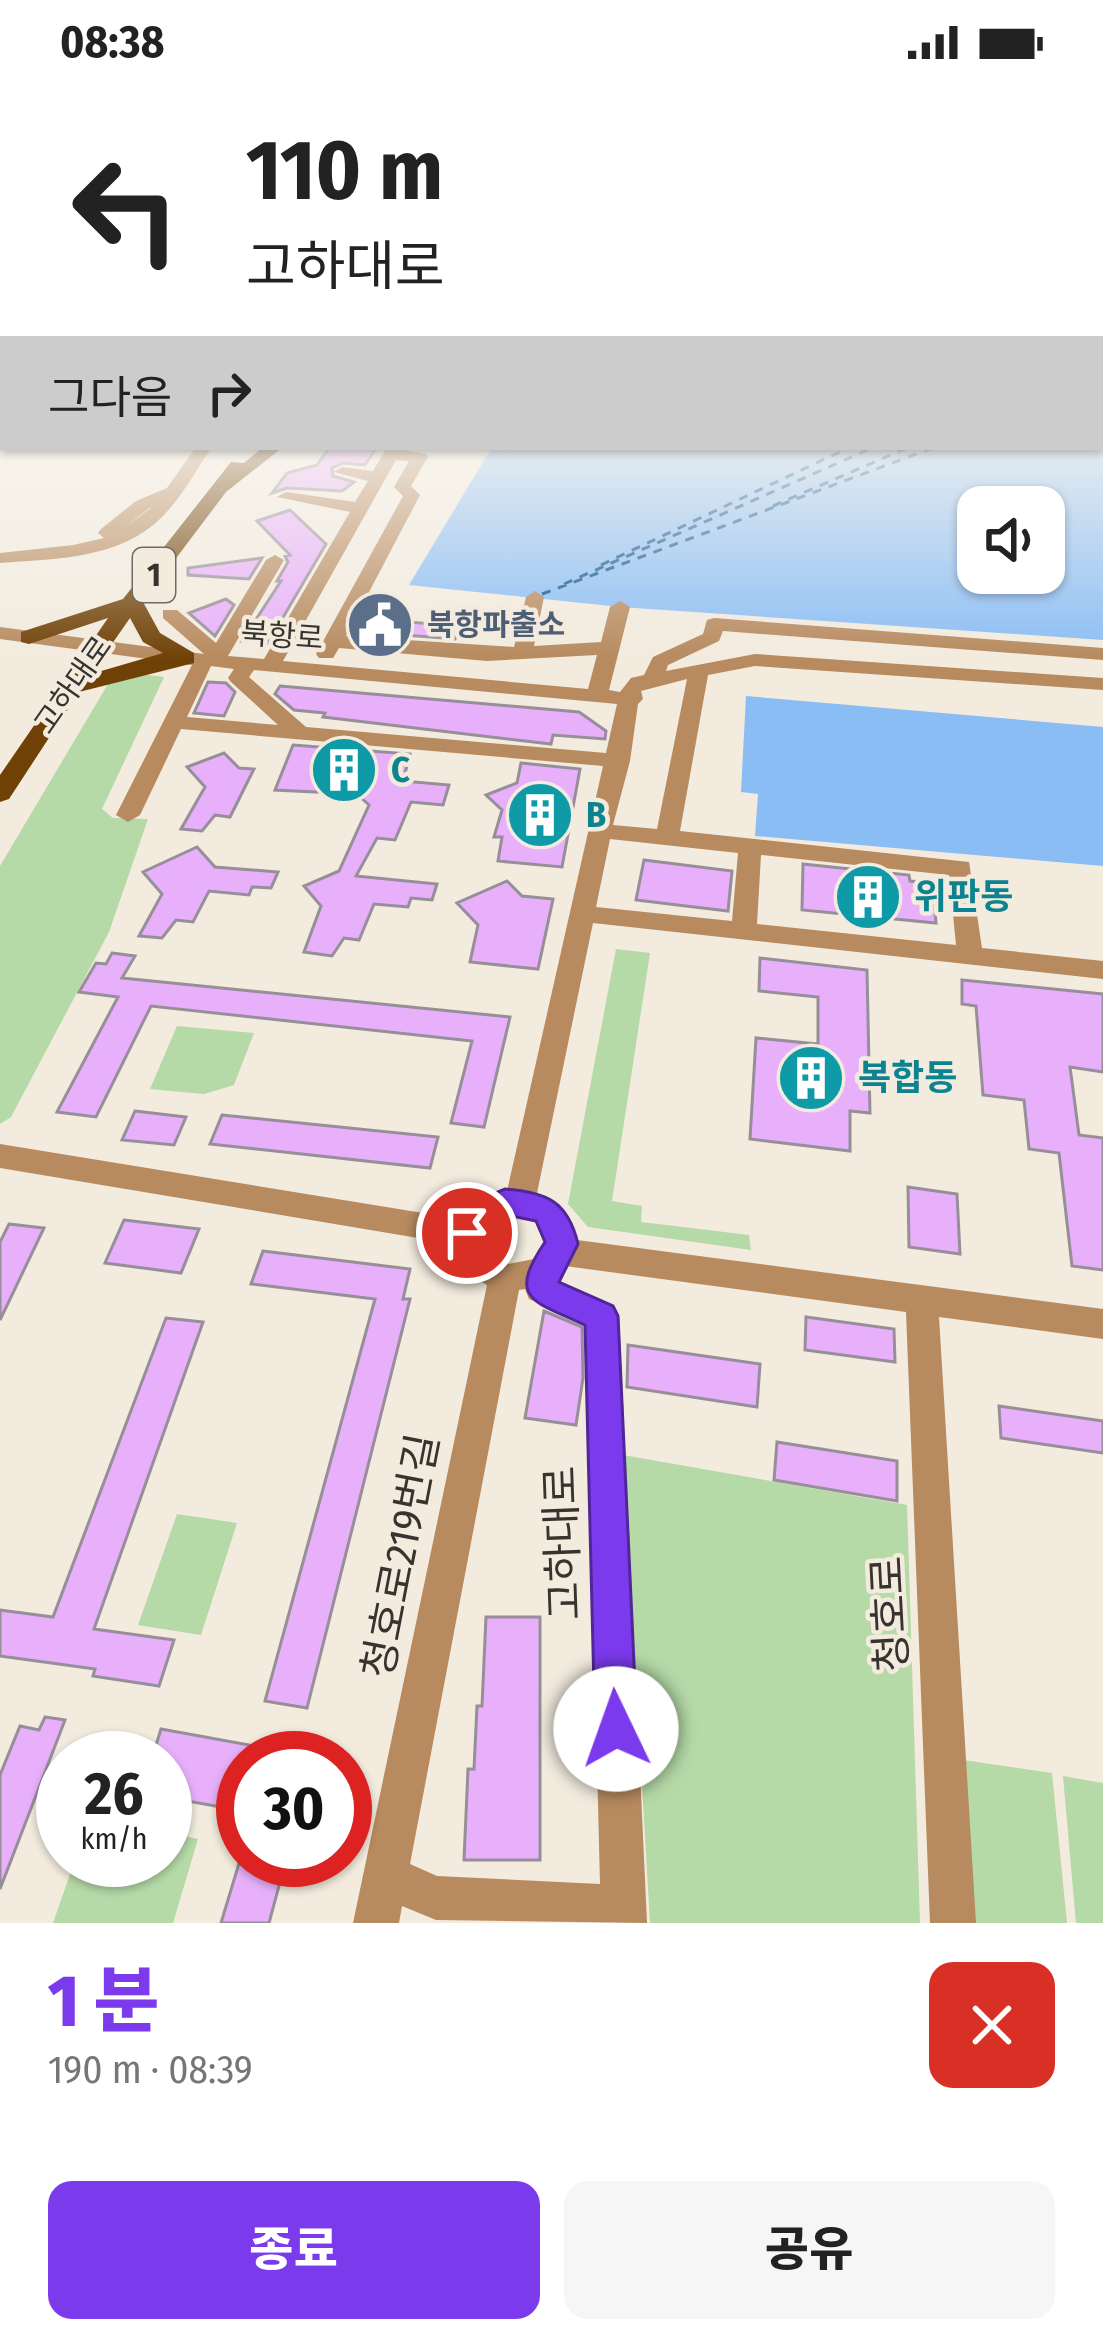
<!DOCTYPE html>
<html lang="ko">
<meta charset="utf-8">
<style>
:root{--surface:#fff;--page:#f6f6f6;--text:#222;--muted:#767676;--accent:#7c3aed}
body{margin:0;font-family:"Fira Sans Condensed","Noto Sans KR",sans-serif;background:var(--page);color:var(--text);height:100vh;display:flex;flex-direction:column;font-size:45px;white-space:nowrap}
*{box-sizing:border-box;margin:0}
p{font-size:39px;color:var(--muted)}
.icon{flex:none;width:66px;height:66px;fill:none;stroke:currentColor;stroke-width:2;stroke-linecap:round;stroke-linejoin:round}
.map{position:relative;height:1839px;overflow:hidden}
.drawer{display:flex;flex-direction:column;background:var(--surface);flex:1}
.drawer>*{flex:none}
.hud{position:absolute;left:0px;top:0px;width:1104px;height:366px;box-shadow:0 3px 9px #0004;background:#fff;color:var(--text);overflow:hidden}
.controls{position:absolute;left:957px;top:402px;display:grid;gap:24px}
.controls a{display:grid;place-items:center;width:108px;height:108px;border-radius:24px;background:var(--surface);box-shadow:0 3px 9px #0004;font-size:60px}
.speed{position:absolute;left:36px;top:1647px;display:flex;gap:24px;font-size:60px;font-weight:700;text-align:center}
.speed>*{display:grid;place-content:center;width:156px;height:156px;border-radius:50%;background:var(--surface);box-shadow:0 3px 9px #0004;line-height:1}
.speed small{font-size:30px;font-weight:400}
.speed .limit{border:18px solid #d22;background:#fff;color:#111}
.pin{position:absolute;display:grid;place-items:center;width:102px;height:102px;color:#fff;margin:-51px;border:6px solid #fff;border-radius:50%;box-shadow:0 3px 12px #0007}
.me{position:absolute;width:132px;margin:-66px;rotate:357deg;stroke-linejoin:round;filter:drop-shadow(0 0 9px #0008)}
.turn{display:flex;align-items:center;gap:42px;height:252px;padding:0 48px;font-size:54px}
.turn .icon{width:156px;height:156px;stroke-width:2.5}
.turn b{display:block;font-size:84px;line-height:102px}
.then{display:flex;align-items:center;height:114px;padding:0 48px;background:#0003;gap:24px;font-size:45px}
.round{display:grid;place-items:center;flex:none;width:126px;height:126px;border-radius:24px;background:var(--page)}
.headline{display:flex;align-items:center;justify-content:space-between;height:204px;padding:0 48px}
h1{font-size:72px;font-weight:800;line-height:90px;color:var(--accent)}
.primary-button{display:flex;gap:24px;margin-top:auto;padding:24px 48px}
.primary-button a{flex:1;height:138px;border-radius:24px;background:var(--accent);color:#fff;font-size:48px;font-weight:800;line-height:138px;text-align:center}
.primary-button a+a{background:var(--page);color:var(--text)}
.status{display:flex;justify-content:space-between;align-items:center;height:84px;padding:0 60px;background:var(--surface);direction:ltr}
.status svg{height:33px;fill:currentColor}
.map>svg:first-child{display:block}
.green{fill:#b5d9a7}
.water{fill:#8abdf4;fill-rule:evenodd}
.lines{fill:none;stroke-linecap:round;stroke-linejoin:round}
.ferry{stroke:#09518e;stroke-width:3;stroke-dasharray:9 8;stroke-linecap:butt}
.building{fill:#e8b0fb;stroke:#968e99;stroke-width:3}
.minor{fill:#b78a5f;fill-rule:evenodd}
.major{fill:#6f4107;fill-rule:evenodd}
.route{fill:#7c3aed;stroke:#51269a;stroke-width:3}
.labels{text-anchor:middle;dominant-baseline:central;stroke-width:9;stroke-linejoin:round;paint-order:stroke}
.far-service-label{font-size:30px;font-weight:bold;fill:#4e5e75;stroke:#f2ebde;text-anchor:start}
.far-street-label{font-size:30px;fill:#373430;stroke:#f2ebde}
.shield{fill:#f2ebde;stroke:#6f6b64;stroke-width:3}
.shield-label{font-size:33px;font-weight:bold;fill:#373430}
.culture-label{font-size:36px;font-weight:bold;fill:#0d838f;stroke:#f2ebde;text-anchor:start}
.near-street-label{font-size:42px;fill:#373430;stroke:#f2ebde}
</style>
<div class="status"><b>08:38</b><svg viewBox="0 0 49 12"><path d="M0 12V9h3v3zM5 12V6h3v6zM10 12V3h3v9zM15 12V0h3v12zM26 1h20v11H26zM47 4h2v5h-2z"/></svg></div>
<div class="map">
<svg width="1103" height="1839" viewBox="0 0 1103 1839">
<rect width="100%" height="100%" fill="#f2ebde"/>
<path class="green" d="M139,590L164,593L102,725L113,734L148,735L109,848L11,1033L0,1040V782L108,600Z
M616,865L650,869L612,1117L642,1122L641,1138L749,1151L751,1166L588,1143L568,1120Z
M177,942L254,949L234,1001L204,1010L150,1005Z
M623,1371L907,1421L920,1839H650Z
M177,1430L237,1439L201,1551L138,1541Z
M963,1676L1052,1689L1067,1839H974Z
M1063,1692L1103,1699V1839H1076Z
M165,1748L198,1755L173,1839H53L75,1776H165Z"/>
<path class="water" d="M1103,318V556L620,523L409,501L492,363H1101ZM978,423H1044V489H978Z
M746,612L1103,643V782L755,752L758,710L741,708Z"/>
<g class="lines">
<path class="ferry" d="M773,422L909,363
M601,481L850,363
M564,500L874,363
M542,510L935,363"/>
</g>
<path class="building" d="M330,363H377L365,381L343,379L332,384L333,392L354,398L342,407L287,404L272,409L287,389L317,381Z
M290,426L326,460L268,559L242,557L281,497H277L288,478L285,472L290,471L257,437Z
M262,474L249,495L188,491V484Z
M226,515L234,521L215,552L189,529Z
M373,533L408,538L460,542L455,555L365,548Z
M208,598L226,599L235,608L224,632L194,629Z
M280,602L579,628L606,647L605,655L553,651L551,660L323,633L325,629L294,626L275,610Z
M293,661L410,670L403,697L449,701L443,721L411,718L395,756L377,754L356,792L437,800L432,816L411,814L408,823L374,820L359,856L344,854L332,872L304,868L321,822L304,802L339,787L369,721L357,710L275,706Z
M224,669L239,684L254,685L230,733L215,731L202,747L181,745L205,703L187,683Z
M521,679L580,685L562,783L498,777L502,753H494L502,726L486,711L517,699Z
M197,763L215,783L278,788L271,804L252,803L249,811L209,807L193,838L176,836L162,854L139,852L162,810L143,788Z
M644,776L732,787L728,827L636,816Z
M803,780L909,791L910,797L933,799L936,839L802,826Z
M507,797L522,812L553,815L538,885L470,878L478,841L457,819Z
M112,869L135,872L122,894L510,933L484,1043L451,1039L472,957L151,922L96,1033L57,1028L118,913L79,908L96,879L106,880Z
M760,874L867,886L870,1029L850,1027V1067L750,1055L756,954L818,960V913L759,907Z
M962,896L1103,910V988L1070,983L1079,1051L1103,1054V1186L1072,1182L1059,1069L1029,1065L1024,1016L983,1011L976,922L962,920Z
M135,1027L186,1033L174,1061L122,1056Z
M222,1031L438,1053L430,1084L210,1060Z
M908,1103L957,1110L960,1170L909,1163Z
M124,1136L199,1145L181,1189L105,1179Z
M9,1140L44,1144L0,1236V1158Z
M263,1167L410,1185L403,1215H410L307,1624L265,1617L375,1215L251,1200Z
M544,1227L582,1243L583,1294L576,1341L525,1334Z
M806,1233L894,1245L895,1278L805,1266Z
M166,1234L203,1238L94,1545L174,1556L159,1602L93,1592L95,1585L0,1572V1526L53,1533Z
M628,1261L760,1280L757,1323L627,1303Z
M999,1322L1103,1337V1369L1001,1354Z
M777,1358L897,1377V1417L774,1396Z
M486,1533H540V1776H464L468,1685H474L477,1622H482Z
M45,1633L65,1636L0,1805V1691L20,1642L39,1646Z
M161,1645L277,1666V1674H243V1727L165,1713V1674H152Z
M240,1776H286L269,1839H221Z"/>
<g class="lines">
<path class="minor" d="M196,363H212C196,386 182,413 162,433C121,475 55,475 0,479V469L73,461L104,454L98,449L101,445L136,417L167,404ZM152,423L123,445L148,425Z
M387,363L426,370L428,373L411,402L420,411L346,552L514,563L526,513L535,507L544,513L534,562L601,558L610,523L620,517L630,523L609,606L620,608L631,594L644,591L653,573L703,550L707,536L714,534L1103,564V576L723,547L719,557L668,581L666,587L755,570L1103,594V606L755,582L708,591L680,747L969,778L982,864L1103,877V895L593,839L537,1109L560,1121L577,1156L1103,1225V1255L939,1233L976,1839H930L906,1228L565,1182L558,1198L614,1222L619,1232L647,1839L436,1836L402,1822L399,1839H353L487,1201L463,1187L454,1160L0,1084V1060L460,1135L479,1114L507,1107L603,682L181,645L140,731L128,738L116,731L192,581L0,555V543L204,570L163,534V526H177L216,559L266,476L275,471L284,476L228,572L264,575L350,428L277,413L286,408L355,418L368,397L334,388L342,383L373,387ZM396,376L409,377L394,403L403,412L316,570L319,574H333L339,564L487,577L597,571L588,605L283,577ZM211,582L234,585L228,594L231,598L278,641L187,633ZM254,586L617,620L606,669L306,643L249,593ZM687,595L657,745L613,741L630,677L638,620L643,615L641,607ZM610,755L738,769L732,837L596,823ZM761,771L949,791L956,861L757,840ZM520,1130L538,1140L546,1158L534,1175L508,1180L488,1169L484,1152L499,1134ZM525,1205L529,1215L586,1240L600,1800L437,1792L410,1780L519,1206Z"/>
<path class="major" d="M263,363H283L226,408L143,518L160,549L194,569V579L79,608L9,715L0,718V691L108,534L29,560L21,558V548L123,515L231,378L244,379ZM130,534L143,558L163,569L91,590Z"/>
</g>
<linearGradient id="sky" x2="0" y2="1"><stop stop-color="#82b8ed"/><stop offset="0.55" stop-color="#f9f6f0"/><stop offset="1" stop-color="#f9f6f0" stop-opacity="0"/></linearGradient>
<rect width="1103" height="576" fill="url(#sky)"/>
<path class="route" d="M505,1105C546,1108 568,1117 578,1160L559,1198L613,1222L618,1232L637,1645L631,1659L616,1665L601,1659L595,1645L585,1241C534,1217 506,1216 545,1158L536,1137L507,1131L467,1162L456,1158L451,1149L471,1119Z"/>
<defs>
<g id="civic-disc" transform="scale(3.45)"><circle r="9.5" fill="#5c6f8a" stroke="#f2ebde"/><path d="M-.6-6.5H3V-4.5H.6V-3L4-1V1h2V6H-6V1h2V-1L-.6-3ZM-1.2 2.5V6h2.4V2.5Z" fill="#fff"/></g>
<g id="building-disc" transform="scale(3.45)"><circle r="9.5" fill="#0f9aa8" stroke="#f2ebde"/><path d="M-4-6H4V6H1V3H-1V6H-4ZM-2.5-4.3h1.7v1.8h-1.7ZM.8-4.3h1.7v1.8H.8ZM-2.5-1h1.7V.8h-1.7ZM.8-1h1.7V.8H.8Z" fill="#fff"/></g>
</defs>
<g fill-rule="evenodd">
<use href="#civic-disc" x="380" y="541"/>
<use href="#building-disc" x="344" y="686"/>
<use href="#building-disc" x="540" y="731"/>
<use href="#building-disc" x="868" y="813"/>
<use href="#building-disc" x="811" y="994"/>
</g>
<g class="labels">
<g class="far-service-label">
<text x="427" y="541">북항파출소</text>
</g>
<g class="far-street-label">
<text transform="translate(282 552) rotate(4)">북항로</text>
<text transform="translate(73 601) rotate(-55)">고하대로</text>
</g>
<rect class="shield" x="133" y="464" width="42" height="54" rx="9"/>
<g class="shield-label">
<text x="154" y="491">1</text>
</g>
<g class="culture-label">
<text x="391" y="686">C</text>
<text x="586" y="731">B</text>
<text x="914" y="813">위판동</text>
<text x="858" y="994">복합동</text>
</g>
<g class="near-street-label">
<text transform="translate(563 1459) rotate(-92)">고하대로</text>
<text transform="translate(401 1472) rotate(-79)">청호로219번길</text>
<text transform="translate(890 1530) rotate(-93)">청호로</text>
</g>
</g>
</svg>
<div class="controls">
<a><svg class="icon" aria-label="sound" viewBox="0 0 24 24"><path d="M4 9h4l5-4v14l-5-4H4zM17 9q2 3 0 6"/></svg></a>
</div>
<div class="speed"><div>26<small>km/h</small></div><div class="limit">30</div></div>
<div class="pin" style="left:467px;top:1149px;background:#d93025"><svg class="icon" aria-label="arrive" viewBox="0 0 24 24"><path d="M6 21V4h12l-3 4 3 4H6"/></svg></div>
<svg class="me" style="left:616px;top:1645px" viewBox="-20 -20 40 40"><circle r="19" fill="#fff"/><path d="M0-13L10 11 0 6-10 11z" fill="#7c3aed"/></svg>
<div class="hud">
<div class="turn"><svg class="icon" aria-label="left" viewBox="0 0 24 24"><path d="M17 20v-9H6M10 6l-5 5 5 5"/></svg><div><b>110 m</b>고하대로</div></div>
<div class="then">그다음<svg class="icon" aria-label="right" viewBox="0 0 24 24"><path d="M7 20v-9h11M14 6l5 5-5 5"/></svg></div>
</div>
</div>
<section class="drawer">
<div class="headline"><div><h1>1 분</h1><p>190 m · 08:39</p></div><a class="round" style="background:#d93025;color:#fff"><svg class="icon" aria-label="close" viewBox="0 0 24 24"><path d="M6 6l12 12M18 6L6 18"/></svg></a></div>
<div class="primary-button"><a>종료</a><a>공유</a></div>
</section>
